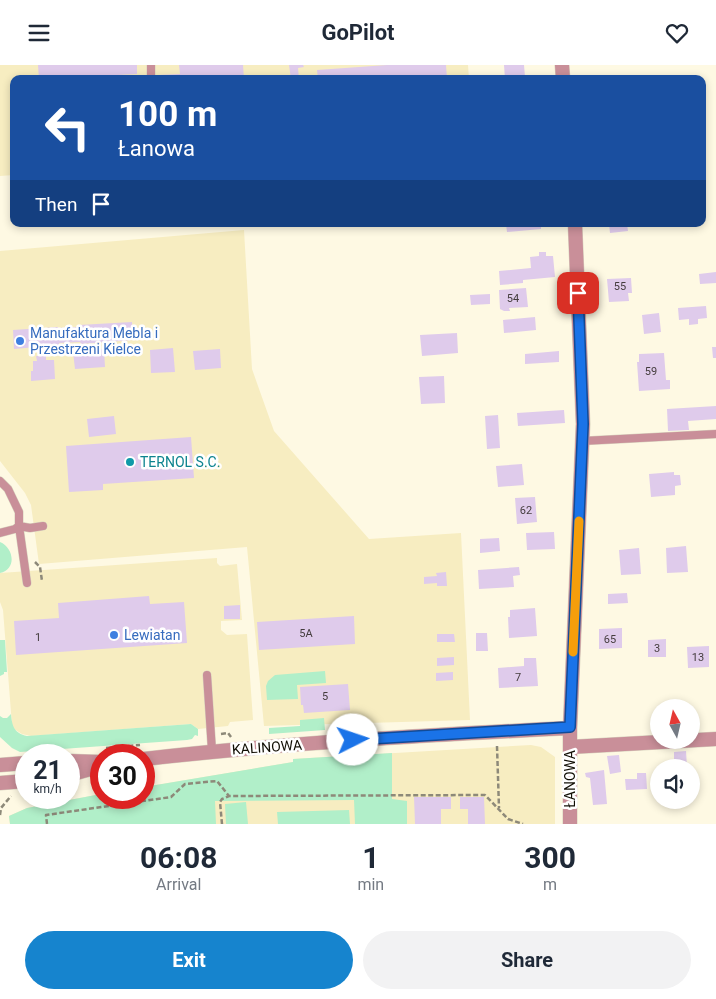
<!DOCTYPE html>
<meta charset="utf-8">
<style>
:root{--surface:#fff;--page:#f2f2f3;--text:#1f2937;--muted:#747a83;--accent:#1684ce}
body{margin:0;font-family:Roboto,sans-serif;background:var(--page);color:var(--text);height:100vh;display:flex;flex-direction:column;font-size:19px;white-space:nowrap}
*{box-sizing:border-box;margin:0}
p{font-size:16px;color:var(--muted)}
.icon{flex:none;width:28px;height:28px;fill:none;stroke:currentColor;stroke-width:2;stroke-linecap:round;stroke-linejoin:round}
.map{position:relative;height:759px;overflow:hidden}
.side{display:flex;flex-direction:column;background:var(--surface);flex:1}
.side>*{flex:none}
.guide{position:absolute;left:10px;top:10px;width:696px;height:152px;border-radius:10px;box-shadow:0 2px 8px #0003;background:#1a4fa0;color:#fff;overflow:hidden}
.needle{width:32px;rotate:352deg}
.fabs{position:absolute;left:650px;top:634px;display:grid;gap:10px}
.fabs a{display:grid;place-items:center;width:50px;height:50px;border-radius:50%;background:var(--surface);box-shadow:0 2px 8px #0003;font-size:25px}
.speed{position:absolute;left:15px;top:679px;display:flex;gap:10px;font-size:25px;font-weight:700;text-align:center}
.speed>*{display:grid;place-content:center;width:65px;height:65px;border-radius:50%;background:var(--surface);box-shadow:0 2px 8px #0003;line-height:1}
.speed small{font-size:12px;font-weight:400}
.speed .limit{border:8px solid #d22;background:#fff;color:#111}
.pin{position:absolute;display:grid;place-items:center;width:42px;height:42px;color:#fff;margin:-21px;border-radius:10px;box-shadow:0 2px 8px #0006}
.me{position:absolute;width:55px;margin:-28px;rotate:86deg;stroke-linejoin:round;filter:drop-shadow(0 0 4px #0008)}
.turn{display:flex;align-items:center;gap:18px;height:105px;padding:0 25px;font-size:22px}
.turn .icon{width:65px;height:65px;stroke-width:2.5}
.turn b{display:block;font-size:35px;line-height:42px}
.then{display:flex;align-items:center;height:48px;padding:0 25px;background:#0003;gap:10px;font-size:19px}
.eta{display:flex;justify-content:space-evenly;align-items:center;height:85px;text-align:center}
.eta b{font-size:30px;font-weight:700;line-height:35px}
.action{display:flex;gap:10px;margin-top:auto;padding:10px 25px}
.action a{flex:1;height:58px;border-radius:30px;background:var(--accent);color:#fff;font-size:20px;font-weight:700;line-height:58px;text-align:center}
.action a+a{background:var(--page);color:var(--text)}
header{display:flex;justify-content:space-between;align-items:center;height:65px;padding:0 25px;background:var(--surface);font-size:22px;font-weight:700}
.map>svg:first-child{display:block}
.built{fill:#f7edc1}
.green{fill:#b1efc9}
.building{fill:#dfcbeb}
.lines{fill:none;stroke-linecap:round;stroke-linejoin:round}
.service-casing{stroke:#d8d3bf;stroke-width:9}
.minor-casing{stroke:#d8d3bf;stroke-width:15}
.path{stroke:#8d8979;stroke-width:2.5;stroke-dasharray:5 2.5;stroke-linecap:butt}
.service{stroke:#c98f99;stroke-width:8}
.minor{stroke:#c98f99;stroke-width:14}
.route-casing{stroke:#114b97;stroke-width:12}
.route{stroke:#1a73e8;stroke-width:9}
.slow{stroke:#f59e0b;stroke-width:9}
.shop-dot{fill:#3f7fe0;stroke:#fff;stroke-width:2}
.culture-dot{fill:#0f9aa8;stroke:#fff;stroke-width:2}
.labels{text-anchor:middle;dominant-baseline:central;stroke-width:5;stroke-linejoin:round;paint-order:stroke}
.number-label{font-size:11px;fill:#443c3d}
.shop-label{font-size:14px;fill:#366cbe;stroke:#fff;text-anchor:start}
.culture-label{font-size:14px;fill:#0d838f;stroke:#fff;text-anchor:start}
.street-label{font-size:14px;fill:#100d03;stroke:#fff}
</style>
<header><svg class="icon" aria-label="menu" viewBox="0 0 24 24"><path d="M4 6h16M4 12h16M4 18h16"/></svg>GoPilot<svg class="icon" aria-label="heart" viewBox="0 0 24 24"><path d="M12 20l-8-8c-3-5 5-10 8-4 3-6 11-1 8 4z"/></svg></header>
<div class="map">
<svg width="716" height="759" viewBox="0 0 716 759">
<rect width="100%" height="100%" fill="#fef9e3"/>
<path class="built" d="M0,0H468L469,14H14V110L0,111Z
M244,165L252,304L274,366L369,474L461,468L470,655L264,661L247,482L39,499L31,440L25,428L0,396V186Z
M217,493V498L220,501L237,499L242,555L221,556V565L227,570L247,569L253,655L230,657L228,661L198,664L191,659L31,671L22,669L14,664L12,660L3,545L0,537V508Z
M531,680L541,682L555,692V759H10L9,751L27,743L101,729V732H144V722L293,697V694Z"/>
<path class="green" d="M0,477C14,483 17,504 0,508Z
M0,575H5L7,607H4V609L0,611Z
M325,606L326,618L297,620L298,634L267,635L266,621L268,616L275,610Z
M11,649C12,661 14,668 27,671L191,659L198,664V671L195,670L192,674L187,675L20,687L12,683L0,672V651L3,653H7Z
M324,653L325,665L269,669V663L300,661V655Z
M392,688V734L407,736V759H355L354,735L215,736L216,759H10L9,751L27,743L101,729V732H144V722L293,697V694Z
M246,737L248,759H226L225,739Z
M349,745L350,759H278L277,747Z"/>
<path class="building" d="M38,0H137V9L39,14Z
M179,0H243L244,14H158V10L180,9Z
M289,0H303L304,2L298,3L299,14H291Z
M387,0H446L447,14H318L317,5Z
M504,0H524L525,12L505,14Z
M506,159H541V164L507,167Z
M609,159H627L628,166L610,168Z
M539,187H546V191H553L555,212L523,215V218L500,220L499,206L531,203L530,192L539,191Z
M716,207V218L700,219L699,209Z
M631,213L632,228H628L629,236L609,237L607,214Z
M526,223L528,242L509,243L510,246H504L500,244L499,225Z
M490,229V239L471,240L470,230Z
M706,241L707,253L698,254V259L689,260V254L679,255L678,243Z
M659,248L661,267L644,269L642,250Z
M535,252L536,265L504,268L503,255Z
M132,257L133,275L81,279L80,277L59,278V280L14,284L13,265L58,262V263L79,262V260Z
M457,268L458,288L422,291L420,270Z
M712,282H716V293H713Z
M173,283L175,307L151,308L150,285Z
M104,284L105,302L75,304L73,287Z
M220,284L221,303L195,305L193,286Z
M559,286V297L525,299V289Z
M664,288L666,315H670V324L639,326L637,297H639V289Z
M36,291H46V295H54L55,314L31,316V306H33V296H37Z
M444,311L445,338L421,339L419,312Z
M716,341V354L688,356L689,365L668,366L667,344Z
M564,345L565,358L518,361L517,348Z
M498,350L500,383L487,384L485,351Z
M114,351L116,369L89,372L87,354Z
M191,372L194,413L103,419V425L69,427L66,381Z
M522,399L524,420L498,422L496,401Z
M674,407V410H680L681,420L675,421V430L651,432L649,409Z
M535,432L537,457L517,459L515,433Z
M554,467L555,484L527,485L526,468Z
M499,473L500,486L480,488V474Z
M686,481L688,507L667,508L666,483Z
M639,483L641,509L621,510L619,485Z
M519,502L520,510L513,511L514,522L479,524L478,505Z
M446,507L447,521H437V518L424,519V512L437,511L436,508Z
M627,528L628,538L608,539V529Z
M149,531L150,539L184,537L187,578L16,590L14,556L59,553L58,538Z
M240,540V554H224V541Z
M535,543L537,571L509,573L508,552H510V545Z
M354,551L355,579L259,585L257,557Z
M622,563V583L599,584V564Z
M476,568H487L488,586H476Z
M437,569H454L455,577H437Z
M666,574V592H648V575Z
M709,581V602L688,603L687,582Z
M454,592V600L437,601V593Z
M524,593H536L538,621L499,623L498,603L524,601Z
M453,607V615L436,616V608Z
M348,619L350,645L304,648L303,640H301L300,622Z
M686,686L687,702H674V687Z
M619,690L621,707L610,709L607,691Z
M604,705L607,739L593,740L590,713L586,712L585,708Z
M637,708H646L647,724L626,725L625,714H637Z
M652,712H659V723H652Z
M414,732H451V744H441V759H415Z
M460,732H484L485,759H468V744H460Z"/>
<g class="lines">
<g class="service-casing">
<path id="service" d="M151,0V14
M582,376L716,369
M0,416L8,424L19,447V461L27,518
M0,468L15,464L19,461L30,463L43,461
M207,610L212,686"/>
</g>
<g class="minor-casing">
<path id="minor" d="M562,0L563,14
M570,682L716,674
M144,694C285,678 428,670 570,663
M69,696L101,697
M0,700L26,698
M69,710L101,701
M0,718L26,716
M570,759V663L583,359L575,159"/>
</g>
<path class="path" d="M35,497L40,502L42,516
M221,669L228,668L231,672
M497,681L499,743
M106,683L140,680
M36,688L60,686
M0,750L1,743L11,731
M47,759L46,750L171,732L185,719L217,716L229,731L485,730L508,754L523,759
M222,759L220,737L222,734L229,731"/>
<use href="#service" class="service"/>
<use href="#minor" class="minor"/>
</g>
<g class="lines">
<g class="route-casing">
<path id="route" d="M353,675L570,662L583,359L578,228"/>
</g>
<use href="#route" class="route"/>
<path class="slow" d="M573,587L579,456"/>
</g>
<g class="shop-dot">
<circle cx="20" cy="276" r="5"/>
<circle cx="114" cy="570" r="5"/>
</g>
<circle class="culture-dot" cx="130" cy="397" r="5"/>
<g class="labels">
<g class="number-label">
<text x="620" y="221">55</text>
<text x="513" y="233">54</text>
<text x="651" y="306">59</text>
<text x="526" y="445">62</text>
<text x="306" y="568">5A</text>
<text x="38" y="572">1</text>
<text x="610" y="574">65</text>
<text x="657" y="583">3</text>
<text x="698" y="592">13</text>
<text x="518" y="612">7</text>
<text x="325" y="631">5</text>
</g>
<g class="shop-label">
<text x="30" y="268">Manufaktura Mebla i<tspan x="30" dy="16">Przestrzeni Kielce</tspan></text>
<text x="124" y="570">Lewiatan</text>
</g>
<g class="culture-label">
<text x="140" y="397">TERNOL S.C.</text>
</g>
<g class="street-label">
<text transform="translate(267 682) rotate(-4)">KALINOWA</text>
<text transform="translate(570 714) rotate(-90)">ŁANOWA</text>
</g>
</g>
</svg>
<div class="fabs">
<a><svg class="needle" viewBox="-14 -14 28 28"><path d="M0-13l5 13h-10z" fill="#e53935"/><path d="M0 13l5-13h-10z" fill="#747a83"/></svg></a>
<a><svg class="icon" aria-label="sound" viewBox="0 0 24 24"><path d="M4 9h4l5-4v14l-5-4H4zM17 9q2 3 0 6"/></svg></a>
</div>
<div class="speed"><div>21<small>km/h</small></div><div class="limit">30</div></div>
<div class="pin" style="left:578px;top:228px;background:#d93025"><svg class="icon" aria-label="arrive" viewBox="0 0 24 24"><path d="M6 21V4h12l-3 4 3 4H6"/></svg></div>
<svg class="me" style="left:353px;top:675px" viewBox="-20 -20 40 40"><circle r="19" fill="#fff"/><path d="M0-13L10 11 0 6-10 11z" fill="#1a73e8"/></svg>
<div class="guide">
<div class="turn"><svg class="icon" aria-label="left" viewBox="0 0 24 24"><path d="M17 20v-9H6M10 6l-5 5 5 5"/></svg><div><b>100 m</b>Łanowa</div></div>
<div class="then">Then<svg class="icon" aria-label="arrive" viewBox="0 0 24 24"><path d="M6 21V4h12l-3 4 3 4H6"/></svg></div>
</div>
</div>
<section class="side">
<div class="eta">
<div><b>06:08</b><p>Arrival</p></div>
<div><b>1</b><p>min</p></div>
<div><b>300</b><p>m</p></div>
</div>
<div class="action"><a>Exit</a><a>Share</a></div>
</section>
